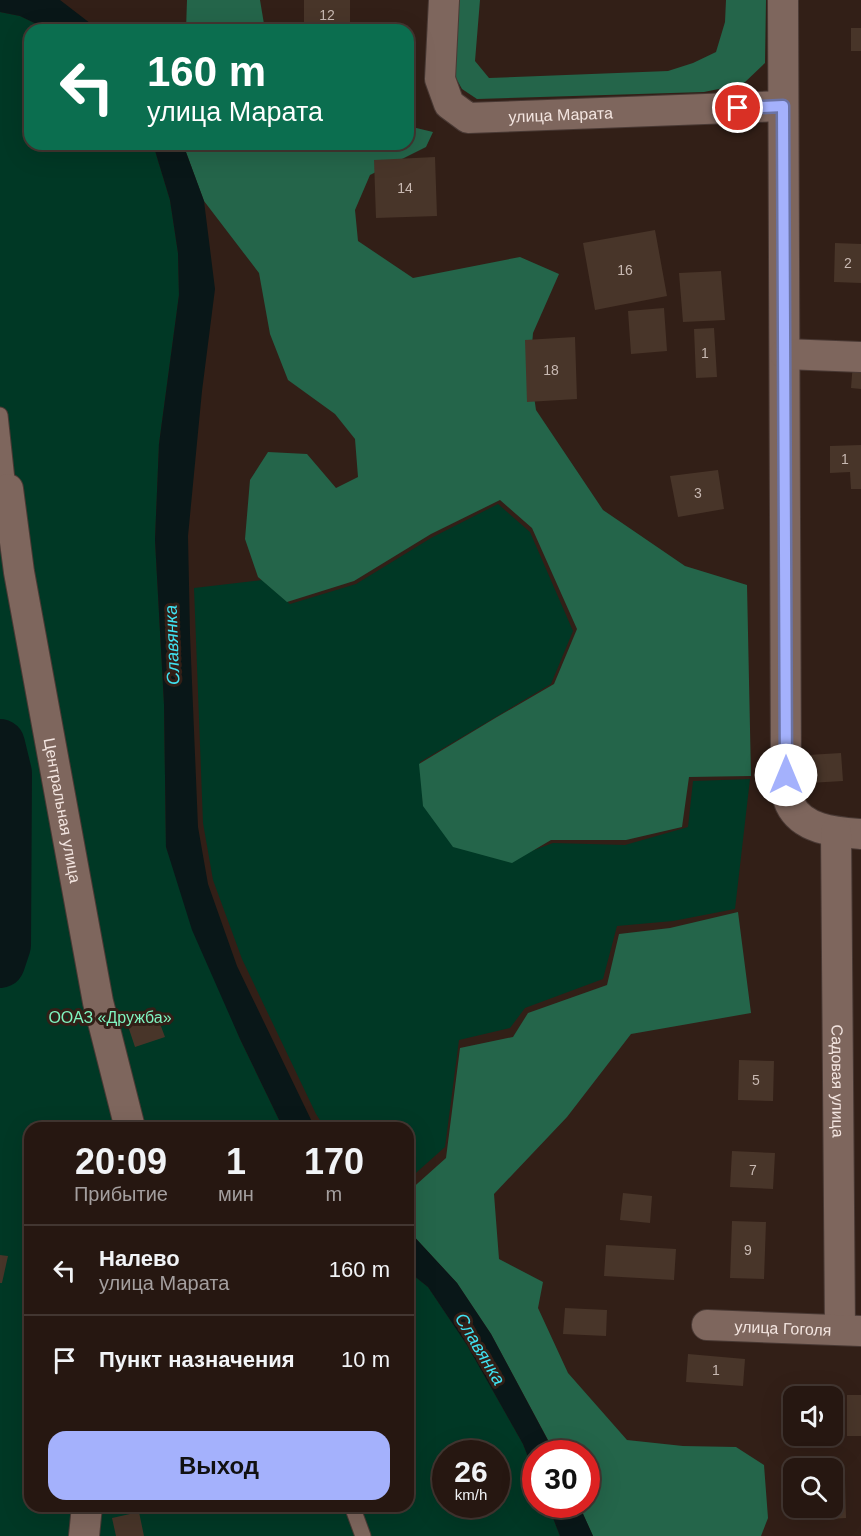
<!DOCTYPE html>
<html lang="ru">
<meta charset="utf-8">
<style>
:root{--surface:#261711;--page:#2e201a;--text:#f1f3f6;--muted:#a49f9f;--line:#423631;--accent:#a4b1fc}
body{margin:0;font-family:Helvetica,sans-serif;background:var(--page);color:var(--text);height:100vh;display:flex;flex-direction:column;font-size:22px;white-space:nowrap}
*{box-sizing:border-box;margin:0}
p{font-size:20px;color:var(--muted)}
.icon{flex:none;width:33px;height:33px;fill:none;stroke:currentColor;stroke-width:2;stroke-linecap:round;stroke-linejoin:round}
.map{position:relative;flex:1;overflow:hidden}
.details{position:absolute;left:24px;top:1122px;width:390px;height:390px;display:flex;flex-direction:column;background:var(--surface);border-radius:18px;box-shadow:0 6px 24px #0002,0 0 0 2px var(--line)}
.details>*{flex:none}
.top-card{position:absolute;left:24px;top:24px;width:390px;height:126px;border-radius:18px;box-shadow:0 6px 24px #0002,0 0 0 2px var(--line);background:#0b6e4f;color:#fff;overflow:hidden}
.controls{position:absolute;left:783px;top:1386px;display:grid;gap:12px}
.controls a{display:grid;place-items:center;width:60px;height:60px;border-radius:12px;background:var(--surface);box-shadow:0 6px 24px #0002,0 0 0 2px var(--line);font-size:30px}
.speed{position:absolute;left:432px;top:1440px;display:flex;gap:12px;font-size:30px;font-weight:700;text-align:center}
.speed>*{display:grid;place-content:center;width:78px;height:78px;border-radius:50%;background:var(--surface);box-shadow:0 6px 24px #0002,0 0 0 2px var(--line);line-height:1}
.speed small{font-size:15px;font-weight:400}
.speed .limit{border:9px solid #d22;background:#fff;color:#111}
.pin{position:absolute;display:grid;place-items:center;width:51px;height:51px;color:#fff;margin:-26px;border:3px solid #fff;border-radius:50%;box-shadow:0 2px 6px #0007}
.me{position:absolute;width:66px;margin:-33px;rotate:0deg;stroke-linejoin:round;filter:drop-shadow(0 0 4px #0008)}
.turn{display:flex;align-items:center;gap:21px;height:126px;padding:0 24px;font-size:27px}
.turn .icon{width:78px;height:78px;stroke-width:2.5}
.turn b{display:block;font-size:42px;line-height:51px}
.eta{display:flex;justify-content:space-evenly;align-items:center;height:102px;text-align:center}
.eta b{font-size:36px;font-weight:700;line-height:42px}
.cta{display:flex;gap:12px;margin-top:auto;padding:12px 24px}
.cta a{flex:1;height:69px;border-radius:18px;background:var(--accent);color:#111;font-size:24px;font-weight:700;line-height:69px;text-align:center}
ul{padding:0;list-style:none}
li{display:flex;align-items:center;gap:18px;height:90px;padding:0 24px;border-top:2px solid var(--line)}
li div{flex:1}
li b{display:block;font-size:22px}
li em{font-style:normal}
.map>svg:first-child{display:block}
.green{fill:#003825;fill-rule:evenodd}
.forest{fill:#24654a}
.water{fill:#091718}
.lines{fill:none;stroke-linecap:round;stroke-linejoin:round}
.river{stroke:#091718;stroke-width:50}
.building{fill:#483529}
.lane-casing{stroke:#493934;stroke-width:17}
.street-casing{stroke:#493934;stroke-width:32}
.lane{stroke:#7e665d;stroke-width:15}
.street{stroke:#7e665d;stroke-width:30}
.route-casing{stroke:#6b73a4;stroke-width:15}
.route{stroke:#a4b1fc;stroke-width:10}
.labels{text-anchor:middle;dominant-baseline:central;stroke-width:6;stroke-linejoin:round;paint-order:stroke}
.number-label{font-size:14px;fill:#c8b9b2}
.street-label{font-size:16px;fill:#f3e5e0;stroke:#321f17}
.park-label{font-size:16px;fill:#7ff4c0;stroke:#321f17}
.water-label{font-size:18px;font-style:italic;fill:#40e2f1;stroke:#321f17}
</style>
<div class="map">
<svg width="861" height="1536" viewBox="0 0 861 1536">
<rect width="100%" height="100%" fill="#321f17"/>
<path class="green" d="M0,12L20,16L49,30H30V144H153L170,200L178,253L179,295L159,444L155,540L164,704L166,847L240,1039L283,1128H30V1506H408V1271L428,1287L467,1345L523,1444L535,1475L536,1504L548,1505L560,1536H0V963L6,945L7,773L0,744ZM446,1454H496V1504H446Z
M498,504L530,532L573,631L551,684L420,762L423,803L510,859L553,843L625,845L688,827L693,781L750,779L735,909L673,921L617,926L603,979L525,1008L510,1028L459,1040L445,1147L408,1180V1128H325L316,1114L242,959L213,880L203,823L194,588L262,580L290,604L356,584L431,538Z"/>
<path class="forest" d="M187,0H260L265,30H186Z
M458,0H480L475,61L489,78L668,71L693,63L716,52L725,22L726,0H766L765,63L743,84L704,92L477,99L462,89L452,71Z
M408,126L433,132L426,147L370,175L355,210L358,241L413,278L520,257L559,274L533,333L530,369L536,410L603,510L685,566L747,585L751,776L689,777L682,827L626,840H551L512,863L453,847L423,806L419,764L497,717L554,684L577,629L532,528L500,500L431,534L354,581L287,602L258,577L245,539L250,480L268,452L307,454L336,488L358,477L355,439L335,414L288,380L270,334L259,273L204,201L183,144H408Z
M0,826L7,831L6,945L0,963Z
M738,912L751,1013L631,1034L567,1117L494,1194L499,1259L543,1282L538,1308L568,1373L627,1440L683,1446L736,1447L764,1465L768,1518L761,1536H593L579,1505L586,1504V1454L555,1453L491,1334L457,1283L408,1230V1192L446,1158L460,1048L513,1037L528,1013L607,985L619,934L670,928Z"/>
<path class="water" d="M0,0H60L99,30H49L20,16L0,12Z
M153,144H183L204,201L215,289L202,391L188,536L190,634L198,827L208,884L237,966L315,1128H283L240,1039L192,930L166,847L164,704L155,540L159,444L179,295L178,253L170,200Z
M408,1230L457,1283L491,1334L552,1448L555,1453L536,1454L535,1475L523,1444L467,1345L428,1287L408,1271Z
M548,1505H579L593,1536H560Z"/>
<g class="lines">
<path class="river" d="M0,744L7,773L6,945L0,963"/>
</g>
<path class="building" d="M304,0H350V30H304Z
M851,28H861V51H851Z
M435,157L437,216L376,218L374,160Z
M655,230L667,296L595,310L583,243Z
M835,243L861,244V283L834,282Z
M721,271L725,320L683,322L679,273Z
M664,308L667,351L631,354L628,311Z
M714,328L717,377L696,378L694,329Z
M575,337L577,399L527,402L525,340Z
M853,362H861V389L851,388Z
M861,445V489H851L850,472L830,473V446Z
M718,470L724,509L678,517L670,476Z
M841,753L843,781L809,783L808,755Z
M156,1013L165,1037L135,1047L127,1023Z
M739,1060L774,1061L773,1101L738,1100Z
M732,1151L775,1153L773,1189L730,1187Z
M623,1193L652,1196L650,1223L620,1220Z
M732,1221L766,1222L764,1279L730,1278Z
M606,1245L676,1249L674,1280L604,1276Z
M0,1255L8,1256L2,1283H0Z
M565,1308L607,1310L606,1336L563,1334Z
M688,1354L745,1359L743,1386L686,1382Z
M847,1395H861V1436H847Z
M832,1480H845L846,1518L810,1520V1508H832Z
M139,1512L144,1536H116L112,1518Z"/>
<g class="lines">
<g class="lane-casing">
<path id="lane" d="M0,415L8,489
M352,1506L363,1536"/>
</g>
<g class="street-casing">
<g id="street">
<path id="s1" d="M444,0L440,79L449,104L468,118L783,106"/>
<path d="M783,0L786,775C787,784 786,796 790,804C802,830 836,832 861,834"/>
<path d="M785,354L861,357"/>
<path id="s2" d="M8,489L19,572L98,1002L130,1128"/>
<path id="s3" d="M836,832L840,1330"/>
<path id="s4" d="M707,1325L861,1331"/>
<path d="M84,1536L87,1506"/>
</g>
</g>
<use href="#lane" class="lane"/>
<use href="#street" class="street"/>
</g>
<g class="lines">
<g class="route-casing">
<path id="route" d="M738,108L783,106L786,775"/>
</g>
<use href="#route" class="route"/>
</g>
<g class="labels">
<g class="number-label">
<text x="327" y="15">12</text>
<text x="405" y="188">14</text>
<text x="848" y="263">2</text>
<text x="625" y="270">16</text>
<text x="705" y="353">1</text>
<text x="551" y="370">18</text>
<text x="845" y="459">1</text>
<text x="698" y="493">3</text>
<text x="756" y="1080">5</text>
<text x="753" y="1170">7</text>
<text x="748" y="1250">9</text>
<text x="716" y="1370">1</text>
</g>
<g class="street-label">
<text stroke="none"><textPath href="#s1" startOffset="222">улица Марата</textPath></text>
<text stroke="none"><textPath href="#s2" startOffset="326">Центральная улица</textPath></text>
<text stroke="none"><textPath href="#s3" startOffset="249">Садовая улица</textPath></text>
<text stroke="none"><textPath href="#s4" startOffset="76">улица Гоголя</textPath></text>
</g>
<g class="park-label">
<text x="110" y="1017">ООАЗ «Дружба»</text>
</g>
<g class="water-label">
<text transform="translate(172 645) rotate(-92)">Славянка</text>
<text transform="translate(480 1349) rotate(59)">Славянка</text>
</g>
</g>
</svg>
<div class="controls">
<a><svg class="icon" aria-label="sound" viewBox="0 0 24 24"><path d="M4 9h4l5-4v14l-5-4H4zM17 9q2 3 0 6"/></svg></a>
<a><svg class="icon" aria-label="search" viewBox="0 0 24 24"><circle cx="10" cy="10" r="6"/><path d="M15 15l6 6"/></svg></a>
</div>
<div class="speed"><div>26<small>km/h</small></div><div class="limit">30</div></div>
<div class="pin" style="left:738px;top:108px;background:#d93025"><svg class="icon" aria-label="arrive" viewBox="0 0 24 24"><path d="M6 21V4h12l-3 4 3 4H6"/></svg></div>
<svg class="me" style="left:786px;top:775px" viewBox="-20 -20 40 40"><circle r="19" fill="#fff"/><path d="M0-13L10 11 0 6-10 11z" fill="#a4b1fc"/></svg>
<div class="top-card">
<div class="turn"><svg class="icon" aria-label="left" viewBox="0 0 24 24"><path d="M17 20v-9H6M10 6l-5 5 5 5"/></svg><div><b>160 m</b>улица Марата</div></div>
</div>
<section class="details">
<div class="eta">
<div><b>20:09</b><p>Прибытие</p></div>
<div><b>1</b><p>мин</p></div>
<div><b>170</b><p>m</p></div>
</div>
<ul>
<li><svg class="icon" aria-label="left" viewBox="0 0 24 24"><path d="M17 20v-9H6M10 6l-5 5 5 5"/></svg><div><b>Налево</b><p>улица Марата</p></div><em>160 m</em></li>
<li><svg class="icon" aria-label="arrive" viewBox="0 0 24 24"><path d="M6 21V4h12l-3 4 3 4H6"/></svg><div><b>Пункт назначения</b></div><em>10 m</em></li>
</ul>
<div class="cta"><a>Выход</a></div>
</section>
</div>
